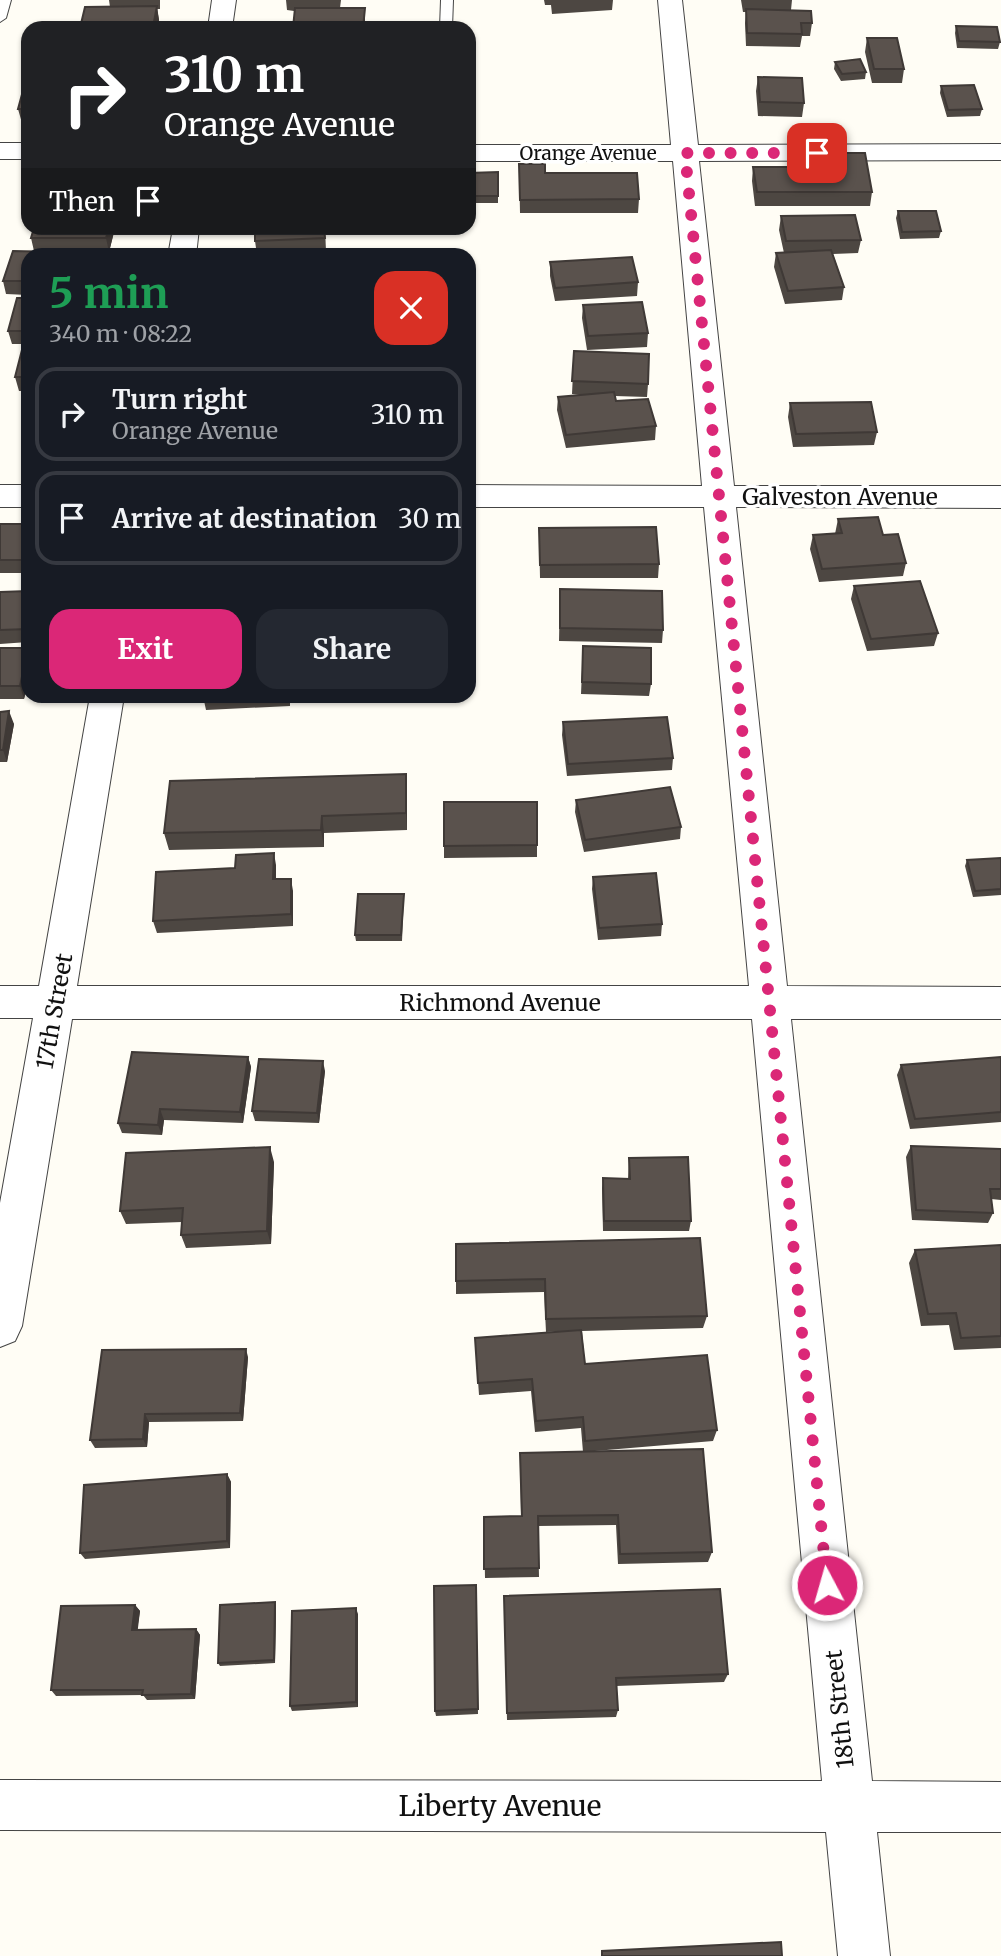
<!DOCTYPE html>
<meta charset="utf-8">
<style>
:root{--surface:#171b24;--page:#242831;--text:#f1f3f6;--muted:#9ea1a6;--line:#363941;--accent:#db2777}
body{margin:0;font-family:Merriweather,serif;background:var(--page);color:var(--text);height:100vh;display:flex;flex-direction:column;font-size:26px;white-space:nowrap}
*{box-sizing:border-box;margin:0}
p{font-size:23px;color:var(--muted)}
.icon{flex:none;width:38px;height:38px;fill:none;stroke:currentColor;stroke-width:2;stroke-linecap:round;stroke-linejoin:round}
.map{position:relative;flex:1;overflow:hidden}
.details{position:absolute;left:21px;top:248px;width:455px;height:455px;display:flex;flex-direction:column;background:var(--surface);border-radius:21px;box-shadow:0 2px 5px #0004}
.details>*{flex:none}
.top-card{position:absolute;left:21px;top:21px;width:455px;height:214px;border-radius:21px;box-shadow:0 2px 5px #0004;background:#202124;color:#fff;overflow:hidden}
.pin{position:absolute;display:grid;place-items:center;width:60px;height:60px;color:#fff;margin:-30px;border-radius:14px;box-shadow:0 4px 10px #0006}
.me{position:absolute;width:77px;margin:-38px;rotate:354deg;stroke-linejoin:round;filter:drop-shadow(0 0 5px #0008)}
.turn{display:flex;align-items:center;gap:24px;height:147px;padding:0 28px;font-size:32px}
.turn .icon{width:91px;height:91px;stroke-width:2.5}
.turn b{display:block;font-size:49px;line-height:60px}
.then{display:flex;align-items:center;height:66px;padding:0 28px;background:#0003;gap:14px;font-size:26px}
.round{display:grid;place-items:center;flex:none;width:74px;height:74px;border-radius:21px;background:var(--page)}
.overview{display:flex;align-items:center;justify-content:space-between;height:119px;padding:0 28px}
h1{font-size:42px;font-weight:700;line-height:52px;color:#1e9e55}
.primary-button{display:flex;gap:14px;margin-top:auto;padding:14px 28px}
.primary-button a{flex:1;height:80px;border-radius:21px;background:var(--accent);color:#fff;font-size:28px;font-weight:700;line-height:80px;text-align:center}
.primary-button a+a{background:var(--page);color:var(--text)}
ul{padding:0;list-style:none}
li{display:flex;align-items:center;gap:21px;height:94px;margin:0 14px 10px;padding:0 14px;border:4px solid var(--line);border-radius:21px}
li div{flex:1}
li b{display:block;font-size:26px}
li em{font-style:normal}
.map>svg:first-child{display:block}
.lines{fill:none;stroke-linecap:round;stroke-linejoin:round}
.service-casing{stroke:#444;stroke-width:2}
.minor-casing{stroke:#444;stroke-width:2}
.service{fill:#fff;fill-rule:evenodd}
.minor{fill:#fff;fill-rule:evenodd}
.wall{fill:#4d4742}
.shaded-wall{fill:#3f3936}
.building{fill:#5a524d;stroke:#3f3936;stroke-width:2}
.route{stroke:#db2777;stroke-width:12;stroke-dasharray:0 21.6}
.labels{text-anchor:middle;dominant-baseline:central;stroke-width:7;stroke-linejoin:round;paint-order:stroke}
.far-street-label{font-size:19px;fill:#111;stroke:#fff}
.street-label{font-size:23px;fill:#111;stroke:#fff}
.near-street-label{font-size:28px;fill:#111;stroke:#fff}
</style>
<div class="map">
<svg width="1001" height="1956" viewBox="0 0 1001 1956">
<rect width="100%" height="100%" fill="#fffdf5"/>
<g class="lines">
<g class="service-casing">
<path id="service" d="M0,0H11L6,18L0,22Z
M441,0H453L452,28H440Z"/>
</g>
<g class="minor-casing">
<path id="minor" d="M212,0H236L232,28H208Z
M658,0H682L698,145L1001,144V160L699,161L734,486H1001V508L736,507L787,986L1001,987V1019H791L872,1781L1001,1782V1832H877L890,1956H838L826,1832L0,1830V1780L822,1781L752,1019H72L22,1326L15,1341L0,1347V1203L33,1018H0V986H39L90,696H124L77,986H749L704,507H469V485L702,486L673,161H469V145H671Z
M0,143H28V159H0Z
M173,228H199L196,256H168Z
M0,485H28V507H0Z"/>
</g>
<use href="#service" class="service"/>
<use href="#minor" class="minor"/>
</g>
<path class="wall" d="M109,0H160V9H157L159,20L157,28H80L110,7Z
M286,0H341L340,8L365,21L287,10Z
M544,0H613L612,10L552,14L551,5H545Z
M741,0H792L791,10L812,23L810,36H802L800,47L746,46L745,23L746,12H743Z
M956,26L1000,42L998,49L957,48L955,33Z
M867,38L904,69L902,83H872L865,52Z
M835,62L866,72L865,79L841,81L834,69Z
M758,77L804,103L802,117L758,116L756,91Z
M941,86L982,109L980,116L947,117L940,93Z
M28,87V123H22L18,109Z
M829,153L872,192L870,206H755L752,181L753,167H827Z
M519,164L639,199L638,213H520Z
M498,172V203H469V173Z
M898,211L941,231L939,238L900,239L896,218Z
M781,216L861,240L858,253L833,254L844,287L842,300L785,304L774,267L776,253H784L779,230Z
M34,228H115L109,252L39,251L105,253L106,256H28V295L6,294L3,281L13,251H34L31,238Z
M255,228H325L326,251L257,255L255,241Z
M550,262L638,282L637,296L555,301L550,276Z
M28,298V344H12L8,331Z
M583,305L648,333L647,347L587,350L582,318Z
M28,346V391H19L15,377Z
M574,351L648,384L647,397L615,396L616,401L656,426L655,440L566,448L557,410L558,397L581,395L572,394Z
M790,403L877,432L874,445L793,447L788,417Z
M838,519L906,563L903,576L819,582L810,549L813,535L835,534Z
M0,524H28V573H0Z
M539,528L659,564L658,578H540Z
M854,586L938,633L934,646L867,651L851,599Z
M560,589L663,630L662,643L559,641Z
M28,591V642L0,644V592Z
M583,646L651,684L649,696L581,694Z
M0,648H28V683L24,699H0Z
M203,696H290V706L206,710Z
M0,712L14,724L7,762H0Z
M563,722L673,758L672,770L567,776L562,735Z
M407,792V830L324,833V847L169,850L164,833Z
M576,800L681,827L680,839L584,852L575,812Z
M537,845V857L444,858V846Z
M1001,858V895L973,897L965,866L967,860Z
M276,865V879L293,891V926L157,933L153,921L235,868Z
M593,877L662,924L661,936L598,940L592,889Z
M404,894L402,941H356L355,935Z
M248,1057L251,1067L243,1123L164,1120L162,1135L122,1133L118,1123Z
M1001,1057V1122L910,1129L897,1075L901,1065Z
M325,1071L319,1123L255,1121L252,1111Z
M911,1146L1001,1149V1200L991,1199L993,1213L988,1223L912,1220L906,1157Z
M629,1158L691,1221L689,1231H603L602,1188L603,1178L628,1179Z
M274,1162L271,1244L186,1248L181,1235L182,1222L126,1224L120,1211Z
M456,1244L707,1316L703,1328L582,1331L585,1364L717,1430L713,1441L583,1452L581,1428L535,1432L531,1391L479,1395L475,1338L561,1331L546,1332L544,1292L456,1294Z
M1001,1245V1348L954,1350L949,1325L921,1326L909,1263L915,1250Z
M248,1357L243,1421L149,1422L147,1447L95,1448L90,1440Z
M520,1453L712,1552L708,1562L618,1564L616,1525L538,1526L539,1577L485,1578L484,1517L521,1516Z
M227,1474L231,1482L230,1548L85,1559L80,1553Z
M476,1585L478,1714L436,1716L435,1711Z
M504,1596L728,1674L724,1682L616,1686L618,1710L616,1717L507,1720Z
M135,1605L140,1611L137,1630L196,1629L200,1635L195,1699L147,1700L143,1695L56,1696L51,1690Z
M276,1605L275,1663L220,1666L218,1663Z
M358,1614V1707L292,1711L290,1706Z"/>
<path class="shaded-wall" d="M157,6L159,20L157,28H153Z
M365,8V28H363Z
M109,228H115L109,252L106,238Z
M28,650V683L24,699L20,686Z
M9,711L14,724L7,762L3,750Z
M406,774L407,792V830L406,813Z
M322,816L324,833V847L321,830Z
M274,853L276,865V891L273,879Z
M291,879L293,891V926L291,914Z
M248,1057L251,1067L243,1123L240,1112Z
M323,1061L325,1071L319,1123L317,1113Z
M160,1109L164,1120L162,1135L158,1125Z
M270,1147L274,1162L271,1244L267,1231Z
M246,1349L248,1357L243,1421L240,1413Z
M145,1414L149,1422L147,1447L143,1439Z
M227,1474L231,1482L230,1548L227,1541Z
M275,1602L276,1605L275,1663L274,1660Z
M135,1605L140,1611L137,1636L132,1630Z
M356,1608L358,1614V1707L356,1702Z
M196,1629L200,1635L195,1699L191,1694Z"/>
<path class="building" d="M157,6L153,27L80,28L85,7Z
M295,8H365L363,28H293Z
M746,9L811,11L812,23H801L802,34L747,33Z
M956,26L997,27L1000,42L959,41Z
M867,38H897L904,69H874Z
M860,59L866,72L842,74L835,62Z
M758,77L802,78L804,103L760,102Z
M974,85L982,109L948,110L941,86Z
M24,87H28V109H18Z
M829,153H865L872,192H757L753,167H831Z
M519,164H545V173H637L639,199L520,200Z
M498,172V196H469V173Z
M898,211H936L941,231L902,232Z
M855,215L861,240L786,241L781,216Z
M34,228H109L106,238H31Z
M255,228H324L325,238L255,241Z
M831,250L844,287L788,291L776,253Z
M13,251L105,253L104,256H28V281H3Z
M335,254V256H273Z
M632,257L638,282L555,288L550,262Z
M17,298H28V331H8Z
M642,302L648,333L588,336L583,305Z
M23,346H28V377H15Z
M574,351L649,354L648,384L572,381Z
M614,392L616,401L648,399L656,426L566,435L558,397Z
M871,402L877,432L796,434L790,403Z
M878,517L883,535L898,534L906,563L822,569L813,535L842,533L838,519Z
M0,524H28V560H0Z
M656,527L659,564L540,565L539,528Z
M920,581L938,633L871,639L854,586Z
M560,589L662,591L663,630L560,628Z
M28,591V629L0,630V592Z
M583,646L651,648V684L582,682Z
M0,648H28L20,686H0Z
M9,711L3,750H0V712Z
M667,717L673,758L568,764L563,722Z
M406,774V813L322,816L321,830L164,833L170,781Z
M670,787L681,827L585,840L576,800Z
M444,802H537V845L444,846Z
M274,853L273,879H291V914L153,921L156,872L235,868L236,855Z
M1001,858V889L975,891L967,860Z
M656,873L662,924L599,928L593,877Z
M358,894H404L401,935H355Z
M132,1052L248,1057L240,1112L160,1109L158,1125L118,1123Z
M1001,1057V1112L915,1119L901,1065Z
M259,1059L323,1061L317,1113L252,1111Z
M911,1146L1001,1149V1189H990L993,1213L916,1210Z
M270,1147L267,1231L181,1235L183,1208L120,1211L126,1153Z
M688,1157L691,1221H604L603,1178L630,1179L629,1158Z
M700,1238L707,1316L546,1319L545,1279L456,1281V1244Z
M1001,1245V1336L961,1338L956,1313L928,1314L915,1250Z
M581,1330L585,1364L707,1355L717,1430L585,1441L583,1417L536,1421L532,1379L478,1383L475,1338Z
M246,1349L240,1413L145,1414L143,1439L90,1440L102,1350Z
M703,1449L712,1552L620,1554L618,1515L538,1516L539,1568L484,1569V1517L522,1516L520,1453Z
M227,1474V1541L80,1553L84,1485Z
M476,1585L478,1709L435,1711L434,1586Z
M720,1589L728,1674L616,1678L618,1710L507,1713L504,1596Z
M275,1602L274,1660L218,1663L220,1605Z
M135,1605L132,1630L196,1629L191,1694L142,1695L143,1690H51L61,1606Z
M356,1608V1702L290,1706L292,1611Z
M781,1942L782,1956H602V1951Z"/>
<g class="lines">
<path class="route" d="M817,153H685L827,1585"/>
</g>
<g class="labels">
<g class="far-street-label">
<text x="588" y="153">Orange Avenue</text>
</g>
<g class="street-label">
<text x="840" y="496">Galveston Avenue</text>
<text x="500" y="1002">Richmond Avenue</text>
<text transform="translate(54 1011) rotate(-80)">17th Street</text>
<text transform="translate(839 1709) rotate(-96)">18th Street</text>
</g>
<g class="near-street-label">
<text x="500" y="1806">Liberty Avenue</text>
</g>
</g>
</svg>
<div class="pin" style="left:817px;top:153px;background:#d93025"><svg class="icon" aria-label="arrive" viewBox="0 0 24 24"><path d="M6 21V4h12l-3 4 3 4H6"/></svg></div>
<svg class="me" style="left:827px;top:1585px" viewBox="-20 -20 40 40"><circle r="17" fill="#db2777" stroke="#fff" stroke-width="3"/><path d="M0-11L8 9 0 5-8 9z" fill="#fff"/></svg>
<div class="top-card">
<div class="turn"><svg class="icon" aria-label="right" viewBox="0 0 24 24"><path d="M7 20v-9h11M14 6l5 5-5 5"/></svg><div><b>310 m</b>Orange Avenue</div></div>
<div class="then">Then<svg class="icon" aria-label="arrive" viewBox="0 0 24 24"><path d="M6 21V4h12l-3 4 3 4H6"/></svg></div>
</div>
<section class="details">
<div class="overview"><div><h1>5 min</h1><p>340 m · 08:22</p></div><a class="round" style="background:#d93025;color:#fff"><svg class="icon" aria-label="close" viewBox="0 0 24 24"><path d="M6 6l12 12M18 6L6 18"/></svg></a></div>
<ul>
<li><svg class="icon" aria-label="right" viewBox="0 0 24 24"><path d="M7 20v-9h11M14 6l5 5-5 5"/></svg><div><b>Turn right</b><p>Orange Avenue</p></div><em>310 m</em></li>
<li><svg class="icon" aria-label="arrive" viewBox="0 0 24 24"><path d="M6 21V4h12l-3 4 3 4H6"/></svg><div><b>Arrive at destination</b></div><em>30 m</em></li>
</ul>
<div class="primary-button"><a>Exit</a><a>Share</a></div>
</section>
</div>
